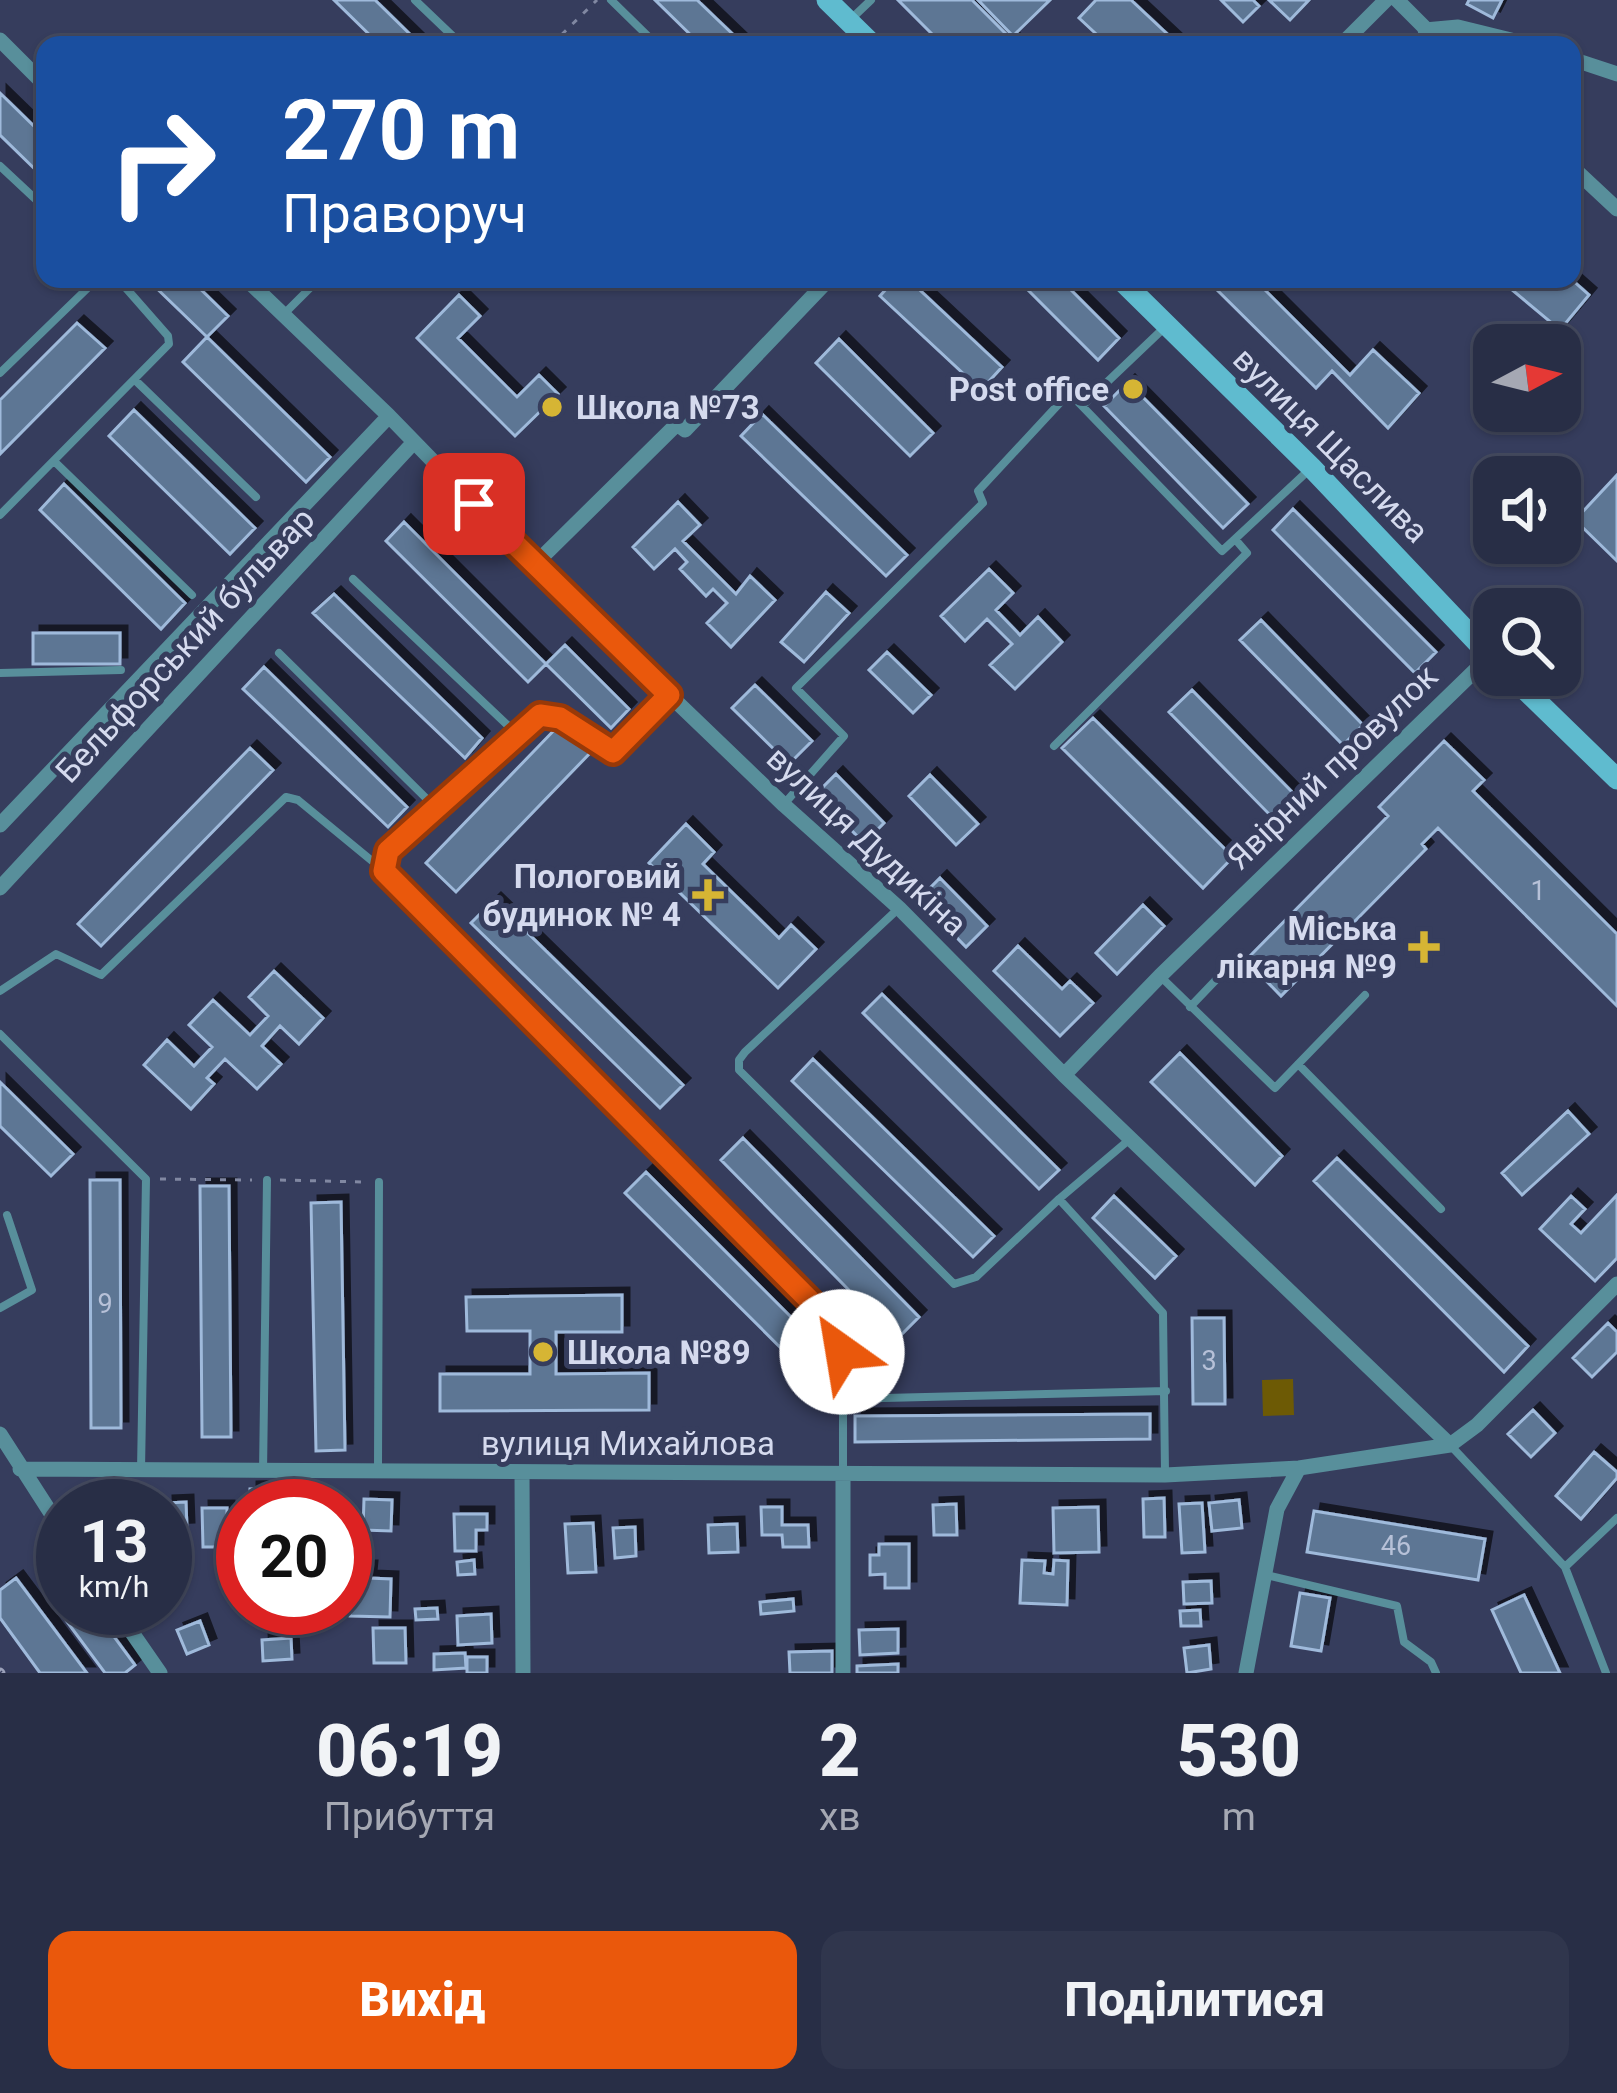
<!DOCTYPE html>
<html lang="uk">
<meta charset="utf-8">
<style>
:root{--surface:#282e46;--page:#30364d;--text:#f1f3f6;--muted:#a5a8b3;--line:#444a5f;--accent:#ea580c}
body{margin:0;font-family:Roboto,sans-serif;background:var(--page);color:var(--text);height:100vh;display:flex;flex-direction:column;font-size:45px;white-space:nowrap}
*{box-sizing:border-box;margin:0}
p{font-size:39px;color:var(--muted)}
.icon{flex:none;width:66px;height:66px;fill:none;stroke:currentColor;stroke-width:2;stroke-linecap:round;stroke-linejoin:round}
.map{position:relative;height:1673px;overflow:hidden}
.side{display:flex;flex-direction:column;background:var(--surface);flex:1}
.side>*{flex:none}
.top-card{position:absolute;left:36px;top:36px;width:1545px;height:252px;border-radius:24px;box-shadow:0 3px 9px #0004,0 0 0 3px var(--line);background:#1a4fa0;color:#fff;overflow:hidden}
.needle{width:78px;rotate:83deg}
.controls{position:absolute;left:1473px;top:324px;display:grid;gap:24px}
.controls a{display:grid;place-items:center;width:108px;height:108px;border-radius:24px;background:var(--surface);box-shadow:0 3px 9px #0004,0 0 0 3px var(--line);font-size:60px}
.speed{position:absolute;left:36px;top:1479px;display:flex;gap:24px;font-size:60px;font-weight:700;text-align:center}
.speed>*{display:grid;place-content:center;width:156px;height:156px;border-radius:50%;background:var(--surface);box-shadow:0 3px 9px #0004,0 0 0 3px var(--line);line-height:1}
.speed small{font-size:30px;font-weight:400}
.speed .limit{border:18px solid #d22;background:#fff;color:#111}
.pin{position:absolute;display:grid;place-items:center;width:102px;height:102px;color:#fff;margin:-51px;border-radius:24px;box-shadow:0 6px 18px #0006}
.me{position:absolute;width:132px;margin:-66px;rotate:328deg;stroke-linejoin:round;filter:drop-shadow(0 0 9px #0008)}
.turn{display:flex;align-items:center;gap:42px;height:252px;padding:0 48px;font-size:54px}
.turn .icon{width:156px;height:156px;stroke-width:2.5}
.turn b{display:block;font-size:84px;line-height:102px}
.eta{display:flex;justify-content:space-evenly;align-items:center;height:204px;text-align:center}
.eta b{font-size:72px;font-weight:800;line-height:84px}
.button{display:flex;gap:24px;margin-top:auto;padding:24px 48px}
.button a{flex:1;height:138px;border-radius:24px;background:var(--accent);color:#fff;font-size:48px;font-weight:800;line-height:138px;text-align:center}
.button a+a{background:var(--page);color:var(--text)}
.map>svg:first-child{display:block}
.green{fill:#6d5a05}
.building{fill:#5d7694;stroke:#9fbadb;stroke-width:3;filter:url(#shadow)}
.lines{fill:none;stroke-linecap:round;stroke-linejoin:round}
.path{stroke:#8188a2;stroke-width:3;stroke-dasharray:6 9;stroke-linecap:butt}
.lane{stroke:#588f9b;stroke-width:8}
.street{stroke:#588f9b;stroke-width:15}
.secondary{stroke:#5fbbcf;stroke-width:21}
.rail-casing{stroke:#9ba1b9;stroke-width:9}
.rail{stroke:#363d5d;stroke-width:4.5;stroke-dasharray:14;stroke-linecap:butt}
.route-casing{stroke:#983908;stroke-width:30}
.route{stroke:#ea580c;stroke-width:21}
.poi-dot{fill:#d6b534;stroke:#363d5d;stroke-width:4.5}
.labels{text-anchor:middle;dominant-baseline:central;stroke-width:10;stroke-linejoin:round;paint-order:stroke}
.number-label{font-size:27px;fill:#b7c1d8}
.poi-label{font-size:33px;font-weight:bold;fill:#d5daee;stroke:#363d5d;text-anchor:end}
.street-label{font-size:33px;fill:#d5daee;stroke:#363d5d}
</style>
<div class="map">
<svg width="1617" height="1673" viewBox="0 0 1617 1673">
<defs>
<filter id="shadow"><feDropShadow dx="7" dy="-7" stdDeviation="0" flood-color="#0009"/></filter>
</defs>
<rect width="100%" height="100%" fill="#363d5d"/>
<path class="green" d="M1293,1379L1294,1415L1263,1416L1262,1380Z"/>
<path class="building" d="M334,0H375L421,45H380Z
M655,0H697L744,45H701Z
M898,0H972L1014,42L943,45Z
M978,0H1050L1013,36Z
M1096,0H1131L1179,45H1108L1079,18Z
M1221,0H1253L1259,6L1243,22Z
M1269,0H1309L1290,20Z
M1469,0H1502L1493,18L1467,4Z
M0,93L45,137V179L0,135Z
M147,279H190L228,316L207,337Z
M895,279H908L1002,367L981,390L880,296Z
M1017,279H1060L1119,338L1098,360Z
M1206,279H1254L1350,375L1373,350L1419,393L1388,428L1332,371L1316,388Z
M1499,279H1571L1589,295L1560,330Z
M459,295L480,316L458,338L517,397L539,375L558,394L515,436L417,338Z
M77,323L105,348L0,454V400Z
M207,337L330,457L306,482L183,362Z
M839,339L933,433L910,456L816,363Z
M1128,382L1248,504L1223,528L1104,406Z
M134,410L255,528L230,554L109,436Z
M762,414L907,555L886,576L741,436Z
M1617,475V561L1575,520Z
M64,484L185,603L161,629L40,510Z
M678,502L700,525L683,541L736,594L750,576L775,600L731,647L707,623L727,603L713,589L706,596L680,569L687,562L675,549L654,569L633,547Z
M1293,509L1436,652L1415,673L1273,530Z
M404,522L546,664L528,682L386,541Z
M989,569L1013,593L996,610L1020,635L1038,617L1062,642L1015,689L990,665L1012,644L987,619L965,641L941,616Z
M826,592L849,613L804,662L781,642Z
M334,594L482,738L465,758L313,613Z
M1261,620L1363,725L1343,745L1240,640Z
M33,633H120V664H33Z
M565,645L629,709L611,728L546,664Z
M887,652L931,695L913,713L869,670Z
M264,667L407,807L388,827L243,689Z
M755,685L812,741L789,764L732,708Z
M1192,690L1294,794L1271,816L1169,712Z
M1093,718L1233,857L1203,888L1062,748Z
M562,722L592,751L456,892L426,863Z
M1444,741L1484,780L1473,791L1617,934V1006L1438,828L1422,844L1426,849L1281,996L1246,960L1388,816L1379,807Z
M250,748L273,770L101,946L78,924Z
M836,774L884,823L864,843L816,794Z
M930,775L978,824L956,845L909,796Z
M686,824L714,852L703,864L779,938L791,925L816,949L778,988L649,863Z
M940,878L987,926L966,947L919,899Z
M494,900L683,1085L660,1108L471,923Z
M1143,905L1164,926L1117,974L1096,953Z
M1018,946L1062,989L1070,981L1093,1003L1060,1036L994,971Z
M274,971L323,1018L299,1044L280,1026L262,1046L281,1064L257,1089L225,1059L207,1078L214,1084L191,1109L144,1065L167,1040L194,1066L212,1047L189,1025L213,1000L250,1035L268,1016L249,997Z
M882,994L1059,1170L1039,1189L863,1013Z
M1180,1053L1282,1156L1255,1185L1151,1082Z
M813,1059L994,1236L973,1257L792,1081Z
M0,1082L73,1154L51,1176L0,1126Z
M1568,1111L1589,1134L1522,1195L1502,1173Z
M743,1138L919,1317L897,1339L721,1160Z
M1337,1158L1528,1346L1504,1372L1314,1181Z
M646,1172L822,1348L802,1369L625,1193Z
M90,1180H120L121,1428H91Z
M200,1186H229L231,1437H202Z
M1617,1195V1258L1595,1281L1540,1229L1571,1196L1585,1209L1571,1224L1581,1233Z
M1114,1196L1176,1256L1155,1278L1093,1218Z
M341,1202L345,1450L316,1451L311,1203Z
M622,1295V1332H556V1374L649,1373V1410L440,1411V1374H530V1331H467L466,1297Z
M1192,1318H1224L1225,1404H1193Z
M1608,1323L1617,1332V1352L1592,1377L1573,1358Z
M1533,1410L1555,1433L1531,1457L1508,1434Z
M1150,1414V1439L855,1442V1416Z
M1594,1452L1617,1472V1478L1581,1519L1556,1496Z
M280,1488V1506H250V1489Z
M1164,1498L1165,1537H1144L1143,1499Z
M364,1499L392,1500L391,1531L363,1530Z
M1239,1500L1242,1528L1212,1531L1209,1503Z
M186,1502L187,1529L167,1530L166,1503Z
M1202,1503L1205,1552L1182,1553L1179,1504Z
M956,1504L957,1535H934L933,1505Z
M761,1507H782V1525H808L809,1547H783L782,1535H762Z
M1098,1507L1099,1552L1054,1553L1053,1508Z
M202,1508H227V1547H203Z
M1314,1511L1485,1539L1478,1580L1307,1552Z
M454,1514H487V1530H476V1551H455Z
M593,1523L596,1572L568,1573L565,1524Z
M737,1524L738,1552L709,1553L708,1525Z
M635,1527L636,1556L615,1558L613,1528Z
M879,1544H909V1588H885V1574L870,1575V1555H879Z
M474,1560L475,1574L458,1575L457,1562Z
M1022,1560L1045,1561L1044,1573L1053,1574L1054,1560L1068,1561L1067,1605L1020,1603Z
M351,1568H370L369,1578L391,1579L390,1617L350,1616Z
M63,1572V1608H93L135,1665L125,1673H105L42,1588Z
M16,1578L87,1673H40L0,1618V1590Z
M1211,1581L1212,1603L1184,1604L1183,1582Z
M1300,1593L1330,1598L1321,1651L1291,1646Z
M1524,1595L1560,1673H1521L1492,1610Z
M793,1599L794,1611L761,1614L760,1602Z
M437,1608L438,1619L416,1620L415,1609Z
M1200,1610L1201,1626H1181L1180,1611Z
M491,1614L492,1643L458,1645L457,1616Z
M200,1621L209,1645L187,1654L177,1630Z
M373,1628H405L406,1663H374Z
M898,1629V1653L860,1655L859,1630Z
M291,1638L292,1659L263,1661L262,1640Z
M1209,1645L1211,1669L1187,1673L1184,1648Z
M832,1651V1673H790L789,1652Z
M465,1653L466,1668L434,1670V1654Z
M467,1657H487V1673H467Z
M898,1664V1673H857V1666Z"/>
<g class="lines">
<path class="path" d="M551,45L597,0
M160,1179L252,1180
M280,1180L366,1182"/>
<path class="lane" d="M415,0L462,45
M611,0L657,45
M850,20L871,0
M0,166L45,208
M285,313L319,279
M0,373L97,279
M135,380L256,497
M1082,406L1222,551L1235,539
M54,461L192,595
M0,515L169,344L168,336L118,279
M353,579L518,735
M279,653L438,810
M0,673L121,670
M668,696L613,752L560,718L540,715L388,851L384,870L832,1323L840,1336L843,1399
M1054,746L1247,553L1235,539L1310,469
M785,803L844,736L796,688L983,503L978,491L1069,393L1082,406L1165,327
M898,909L745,1052L739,1060V1070L954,1284L976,1277L1059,1199
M1161,977L1275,1088L1365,995
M0,991L56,954L101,975L286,797L298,800L383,870
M1190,1007L1235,960
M0,1034L146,1179L141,1470
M1298,1064L1441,1209
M1130,1139L1059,1199L1163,1313L1165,1473
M0,1308L32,1290L7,1215
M1451,1446L1565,1567L1606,1673
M378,1468L379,1182
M843,1470V1399L1166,1391
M263,1473L267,1180
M1565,1567L1617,1518
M1266,1575L1397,1606L1404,1642L1431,1662L1436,1673"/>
<path class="street" d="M1397,0L1442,45
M1425,30L1458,27L1531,45
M0,40L45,85
M1341,45L1386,0
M1572,59L1617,74
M1572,167L1617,209
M246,279L389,416L534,565L784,805L899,908L1064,1075L1450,1445
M534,565L677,424L685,430L829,279
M0,825L389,416
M0,888L414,442
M1064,1075L1160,976L1490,656
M0,1434L63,1532
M20,1469L1165,1475L1299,1468L1450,1445L1477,1425L1617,1284
M522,1473L523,1673
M115,1608L160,1673
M843,1673V1472
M1246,1673L1277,1509L1299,1468"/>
<path class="secondary" d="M827,0L873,45
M1120,279L1312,468L1494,660
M1510,675L1617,779"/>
<g class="rail-casing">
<path id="rail" d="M0,1672L1,1673"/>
</g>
<use href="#rail" class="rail"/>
</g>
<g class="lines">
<g class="route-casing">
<path id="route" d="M474,504L669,695L613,752L560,718L540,715L388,851L384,871L832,1323L840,1336L842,1352"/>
</g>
<use href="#route" class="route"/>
</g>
<g class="poi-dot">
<circle cx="1133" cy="389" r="12"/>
<circle cx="552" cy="407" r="12"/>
<path d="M702 877h12v12h12v12h-12v12h-12v-12h-12v-12h12z"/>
<path d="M1418 929h12v12h12v12h-12v12h-12v-12h-12v-12h12z"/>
<circle cx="543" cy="1352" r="12"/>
</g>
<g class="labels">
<g class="number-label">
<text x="1538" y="891">1</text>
<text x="105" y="1304">9</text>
<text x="1209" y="1361">3</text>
<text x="1396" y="1546">46</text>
</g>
<g class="poi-label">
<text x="1109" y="389">Post office</text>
<text x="576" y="407" text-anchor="start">Школа №73</text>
<text x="681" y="876">Пологовий<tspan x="681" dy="38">будинок № 4</tspan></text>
<text x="1397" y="928">Міська<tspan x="1397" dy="38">лікарня №9</tspan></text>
<text x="567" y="1352" text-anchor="start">Школа №89</text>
</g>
<g class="street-label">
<text transform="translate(1331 445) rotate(45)">вулиця Щаслива</text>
<text transform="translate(185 645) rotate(-47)">Бельфорський бульвар</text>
<text transform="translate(1332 767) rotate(-44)">Явірний провулок</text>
<text transform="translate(867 841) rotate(43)">вулиця Дудикіна</text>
<text x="628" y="1443">вулиця Михайлова</text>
</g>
</g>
</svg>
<div class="controls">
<a><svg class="needle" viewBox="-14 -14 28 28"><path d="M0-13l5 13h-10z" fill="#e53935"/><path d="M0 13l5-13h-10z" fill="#a5a8b3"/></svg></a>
<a><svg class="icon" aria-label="sound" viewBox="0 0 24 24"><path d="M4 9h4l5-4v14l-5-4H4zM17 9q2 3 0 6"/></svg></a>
<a><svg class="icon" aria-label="search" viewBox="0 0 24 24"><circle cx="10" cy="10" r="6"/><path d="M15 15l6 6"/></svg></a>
</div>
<div class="speed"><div>13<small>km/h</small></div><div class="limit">20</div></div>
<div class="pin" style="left:474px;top:504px;background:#d93025"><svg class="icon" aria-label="arrive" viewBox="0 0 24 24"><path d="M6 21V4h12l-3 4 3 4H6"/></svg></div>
<svg class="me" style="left:842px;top:1352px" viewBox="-20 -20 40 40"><circle r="19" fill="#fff"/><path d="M0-13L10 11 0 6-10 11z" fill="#ea580c"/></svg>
<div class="top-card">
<div class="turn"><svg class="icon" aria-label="right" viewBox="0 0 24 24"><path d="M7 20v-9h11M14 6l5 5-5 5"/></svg><div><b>270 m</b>Праворуч</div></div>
</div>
</div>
<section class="side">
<div class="eta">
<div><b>06:19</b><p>Прибуття</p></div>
<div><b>2</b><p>хв</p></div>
<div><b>530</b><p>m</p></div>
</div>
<div class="button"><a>Вихід</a><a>Поділитися</a></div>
</section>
